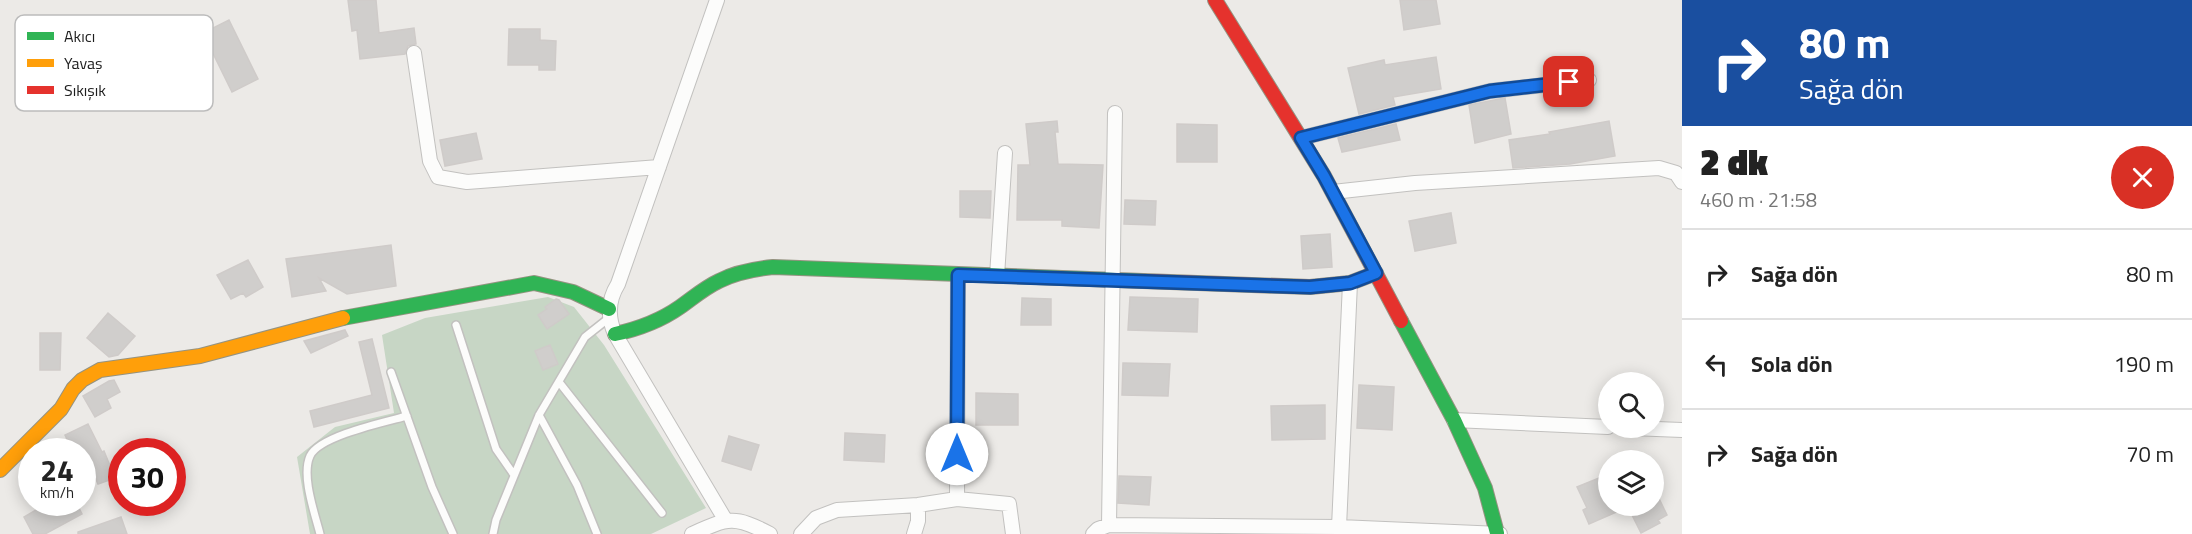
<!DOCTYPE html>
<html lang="tr">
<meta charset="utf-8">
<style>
:root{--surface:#fff;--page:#f2f2f2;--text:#222;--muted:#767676;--line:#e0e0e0}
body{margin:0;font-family:"Titillium Web",sans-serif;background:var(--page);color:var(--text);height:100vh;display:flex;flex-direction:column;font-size:22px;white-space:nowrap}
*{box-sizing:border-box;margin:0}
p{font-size:20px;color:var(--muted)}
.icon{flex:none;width:33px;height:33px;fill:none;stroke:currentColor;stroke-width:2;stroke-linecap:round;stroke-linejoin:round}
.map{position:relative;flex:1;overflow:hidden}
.side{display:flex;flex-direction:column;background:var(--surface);width:510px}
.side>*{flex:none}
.guide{background:#1a4fa0;color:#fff;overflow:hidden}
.controls{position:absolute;left:1598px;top:372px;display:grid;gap:12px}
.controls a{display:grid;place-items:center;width:66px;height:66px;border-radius:50%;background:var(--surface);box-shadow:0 3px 15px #0003;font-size:30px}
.speed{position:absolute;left:18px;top:438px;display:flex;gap:12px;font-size:30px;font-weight:700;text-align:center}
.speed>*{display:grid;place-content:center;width:78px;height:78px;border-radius:50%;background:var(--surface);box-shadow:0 3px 15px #0003;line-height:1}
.speed small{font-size:15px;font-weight:400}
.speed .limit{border:9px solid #d22;background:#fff;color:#111}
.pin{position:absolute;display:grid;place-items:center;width:51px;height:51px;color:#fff;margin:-26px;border-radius:12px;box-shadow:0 3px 9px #0006}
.me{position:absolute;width:66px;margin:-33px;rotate:0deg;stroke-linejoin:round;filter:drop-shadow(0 0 4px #0008)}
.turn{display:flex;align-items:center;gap:21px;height:126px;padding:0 18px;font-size:27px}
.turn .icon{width:78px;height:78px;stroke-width:2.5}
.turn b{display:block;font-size:42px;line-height:51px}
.round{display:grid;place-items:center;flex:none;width:63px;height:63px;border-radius:32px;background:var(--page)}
.headline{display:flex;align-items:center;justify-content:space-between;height:102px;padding:0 18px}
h1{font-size:36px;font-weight:800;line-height:45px}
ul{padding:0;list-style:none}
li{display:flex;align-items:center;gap:18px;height:90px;padding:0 18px;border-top:2px solid var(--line)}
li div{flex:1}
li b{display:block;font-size:22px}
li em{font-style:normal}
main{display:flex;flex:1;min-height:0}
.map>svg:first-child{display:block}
.cemetery{fill:#c7d6c5}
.building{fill:#d0cecc;stroke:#cfcbc9;stroke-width:1.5}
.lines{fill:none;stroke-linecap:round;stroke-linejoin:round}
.lane-casing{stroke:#c2c1bf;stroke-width:10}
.street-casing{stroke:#c2c1bf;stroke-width:16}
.fast-casing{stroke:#959381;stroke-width:16}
.slow-casing{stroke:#959381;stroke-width:16}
.jam-casing{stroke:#959381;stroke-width:16}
.lane{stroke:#fcfcfb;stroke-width:7}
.street{stroke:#fcfcfb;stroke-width:14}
.fast{stroke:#30b455;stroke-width:14}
.slow{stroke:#ff9f0a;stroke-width:14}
.jam{stroke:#e5322d;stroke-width:14}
.route-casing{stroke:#114b97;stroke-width:15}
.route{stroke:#1a73e8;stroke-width:10}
.key{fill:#fff;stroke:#bcbcbc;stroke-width:1.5}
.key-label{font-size:16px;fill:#1e1e1e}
</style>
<main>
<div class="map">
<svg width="1682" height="534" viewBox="0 0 1682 534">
<rect width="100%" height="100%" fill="#eceae7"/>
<path class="cemetery" d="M548,297L574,307L604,345L706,508L651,534H310L297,457L335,427L394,413L382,335L425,318Z"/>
<path class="building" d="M348,0H376L379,33L414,28L416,44L408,46L405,54L360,59L357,30L352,31Z
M1400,0H1436L1440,24L1404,30Z
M229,20L258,79L232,92L203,33Z
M509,29H540V40L556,41L555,70H539V65H508Z
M1436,57L1441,89L1393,97L1395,105L1359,114L1348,68L1384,60L1385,65Z
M1505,98L1511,134L1475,143L1469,105Z
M1057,121L1058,132H1055L1058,164L1103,165L1099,228L1062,226V220H1017L1018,165H1030L1026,124Z
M1609,121L1615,156L1570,164L1513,168L1509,140L1550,134L1549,132Z
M1177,124L1217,125V162H1177Z
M1396,124L1400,140L1342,152L1338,138Z
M476,133L482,159L445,166L440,140Z
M960,191H991L990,218L960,217Z
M1125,200L1156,201L1155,225L1124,224Z
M1451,213L1456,243L1415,251L1409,221Z
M1330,234L1332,267L1303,269L1301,236Z
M391,245L396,286L347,294L319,278L326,291L292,297L286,259Z
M248,260L263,287L246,297L243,293L231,299L217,275Z
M1130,297L1198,299L1197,332L1128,330Z
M1022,298L1051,299V325H1021Z
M556,299L559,300L569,314L547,329L538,315L547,309L545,307Z
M108,313L135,336L118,355L109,357L87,338Z
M345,330L348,336L311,353L304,341Z
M40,333H61L60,370H40Z
M372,339L389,408L314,427L310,411L372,395L359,342Z
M550,345L558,364L543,370L535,351Z
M1123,363L1170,364L1168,396L1122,395Z
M114,380L120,392L107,399L111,408L95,417L83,396L109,381Z
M1359,385L1394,387L1392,430L1357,428Z
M976,393L1018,394V425H976Z
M1325,405V439L1272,440L1271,406Z
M88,424L102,452L104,451L115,478L98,484L86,455L82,456V452H73L65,435Z
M845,433L885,435L884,462L844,460Z
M729,436L759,445L751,470L722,461Z
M1119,476L1151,477L1149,505L1118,503Z
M1604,476L1608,485V506H1653V486L1667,515L1658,520L1660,523L1641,533L1628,507L1589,524L1583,510L1587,508L1577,487Z
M39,502H76L82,514L45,534H33L24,517L41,507Z
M121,517L127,534H78V532Z"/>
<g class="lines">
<g class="lane-casing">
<path id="lane" d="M456,325L496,449L514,475
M391,372L432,487L453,534
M559,382L662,513
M539,415L577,485L597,534
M320,534C315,514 301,476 310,456C319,436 385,422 407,416
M493,534L496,520L539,415L585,337L609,318"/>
</g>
<g class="street-casing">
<path id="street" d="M717,0L618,284C608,300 607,316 615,334L726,521
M414,53L430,161L438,177L467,182L659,167
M1301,138L1490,91L1589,80
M1333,192L1415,183L1659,168L1676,173L1682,182
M997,276L1005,153
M1454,420L1608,427
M1631,428L1682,430
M957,499L958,275
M1109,525L1115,113
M1339,527L1350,283
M692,534C728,518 734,515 770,534
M801,534L816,518L837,510L918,505L957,499L1009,504L1013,534
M914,534L918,521V505
M1093,534L1098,529L1109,525L1339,527L1500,534"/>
</g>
<g class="fast-casing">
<path id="fast" d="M343,318L534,283L573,292L609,309
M1401,321L1454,420L1485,488L1497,533
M615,334C638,329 660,321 680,307C693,298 704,288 719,281C736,272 754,269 773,267L1143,281"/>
</g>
<g class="slow-casing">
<path id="slow" d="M0,470L61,409L73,389L82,380L100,370L200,356L343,318"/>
</g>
<g class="jam-casing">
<path id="jam" d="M1215,0L1324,176L1401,321
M1143,281L1310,287L1350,283L1376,273"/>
</g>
<use href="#lane" class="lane"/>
<use href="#street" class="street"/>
<use href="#fast" class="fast"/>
<use href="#slow" class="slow"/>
<use href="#jam" class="jam"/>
</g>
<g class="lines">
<g class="route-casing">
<path id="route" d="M957,454L958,275L1310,287L1350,283L1376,273L1324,176L1301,138L1490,91L1569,82"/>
</g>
<use href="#route" class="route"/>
</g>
<rect x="15" y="15" width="198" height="96" rx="9" class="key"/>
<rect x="27" y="32" width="27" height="8" fill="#30b455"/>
<rect x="27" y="59" width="27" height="8" fill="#ff9f0a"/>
<rect x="27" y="86" width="27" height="8" fill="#e5322d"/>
<g class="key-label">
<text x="64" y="42">Akıcı</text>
<text x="64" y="69">Yavaş</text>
<text x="64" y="96">Sıkışık</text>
</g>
</svg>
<div class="controls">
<a><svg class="icon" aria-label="search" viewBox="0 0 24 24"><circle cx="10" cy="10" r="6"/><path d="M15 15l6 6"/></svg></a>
<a><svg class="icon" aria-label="layers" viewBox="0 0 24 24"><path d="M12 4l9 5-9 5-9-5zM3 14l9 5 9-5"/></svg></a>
</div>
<div class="speed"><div>24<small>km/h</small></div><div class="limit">30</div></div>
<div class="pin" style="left:1569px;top:82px;background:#d93025"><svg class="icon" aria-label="arrive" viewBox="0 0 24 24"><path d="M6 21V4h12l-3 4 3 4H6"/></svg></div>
<svg class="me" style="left:957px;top:454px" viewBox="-20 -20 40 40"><circle r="19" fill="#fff"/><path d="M0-13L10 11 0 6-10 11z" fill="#1a73e8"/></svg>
</div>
<section class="side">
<div class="guide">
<div class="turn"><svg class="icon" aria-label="right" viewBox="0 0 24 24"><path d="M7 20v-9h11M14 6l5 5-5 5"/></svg><div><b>80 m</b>Sağa dön</div></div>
</div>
<div class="headline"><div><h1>2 dk</h1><p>460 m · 21:58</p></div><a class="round" style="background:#d93025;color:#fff"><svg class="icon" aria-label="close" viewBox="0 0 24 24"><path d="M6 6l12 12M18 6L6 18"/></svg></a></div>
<ul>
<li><svg class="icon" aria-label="right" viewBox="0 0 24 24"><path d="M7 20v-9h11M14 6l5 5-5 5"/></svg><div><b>Sağa dön</b></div><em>80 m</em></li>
<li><svg class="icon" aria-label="left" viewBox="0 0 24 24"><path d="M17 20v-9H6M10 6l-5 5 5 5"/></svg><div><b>Sola dön</b></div><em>190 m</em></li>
<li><svg class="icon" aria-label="right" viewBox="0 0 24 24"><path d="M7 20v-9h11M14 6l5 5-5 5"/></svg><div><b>Sağa dön</b></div><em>70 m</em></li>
</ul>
</section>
</main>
